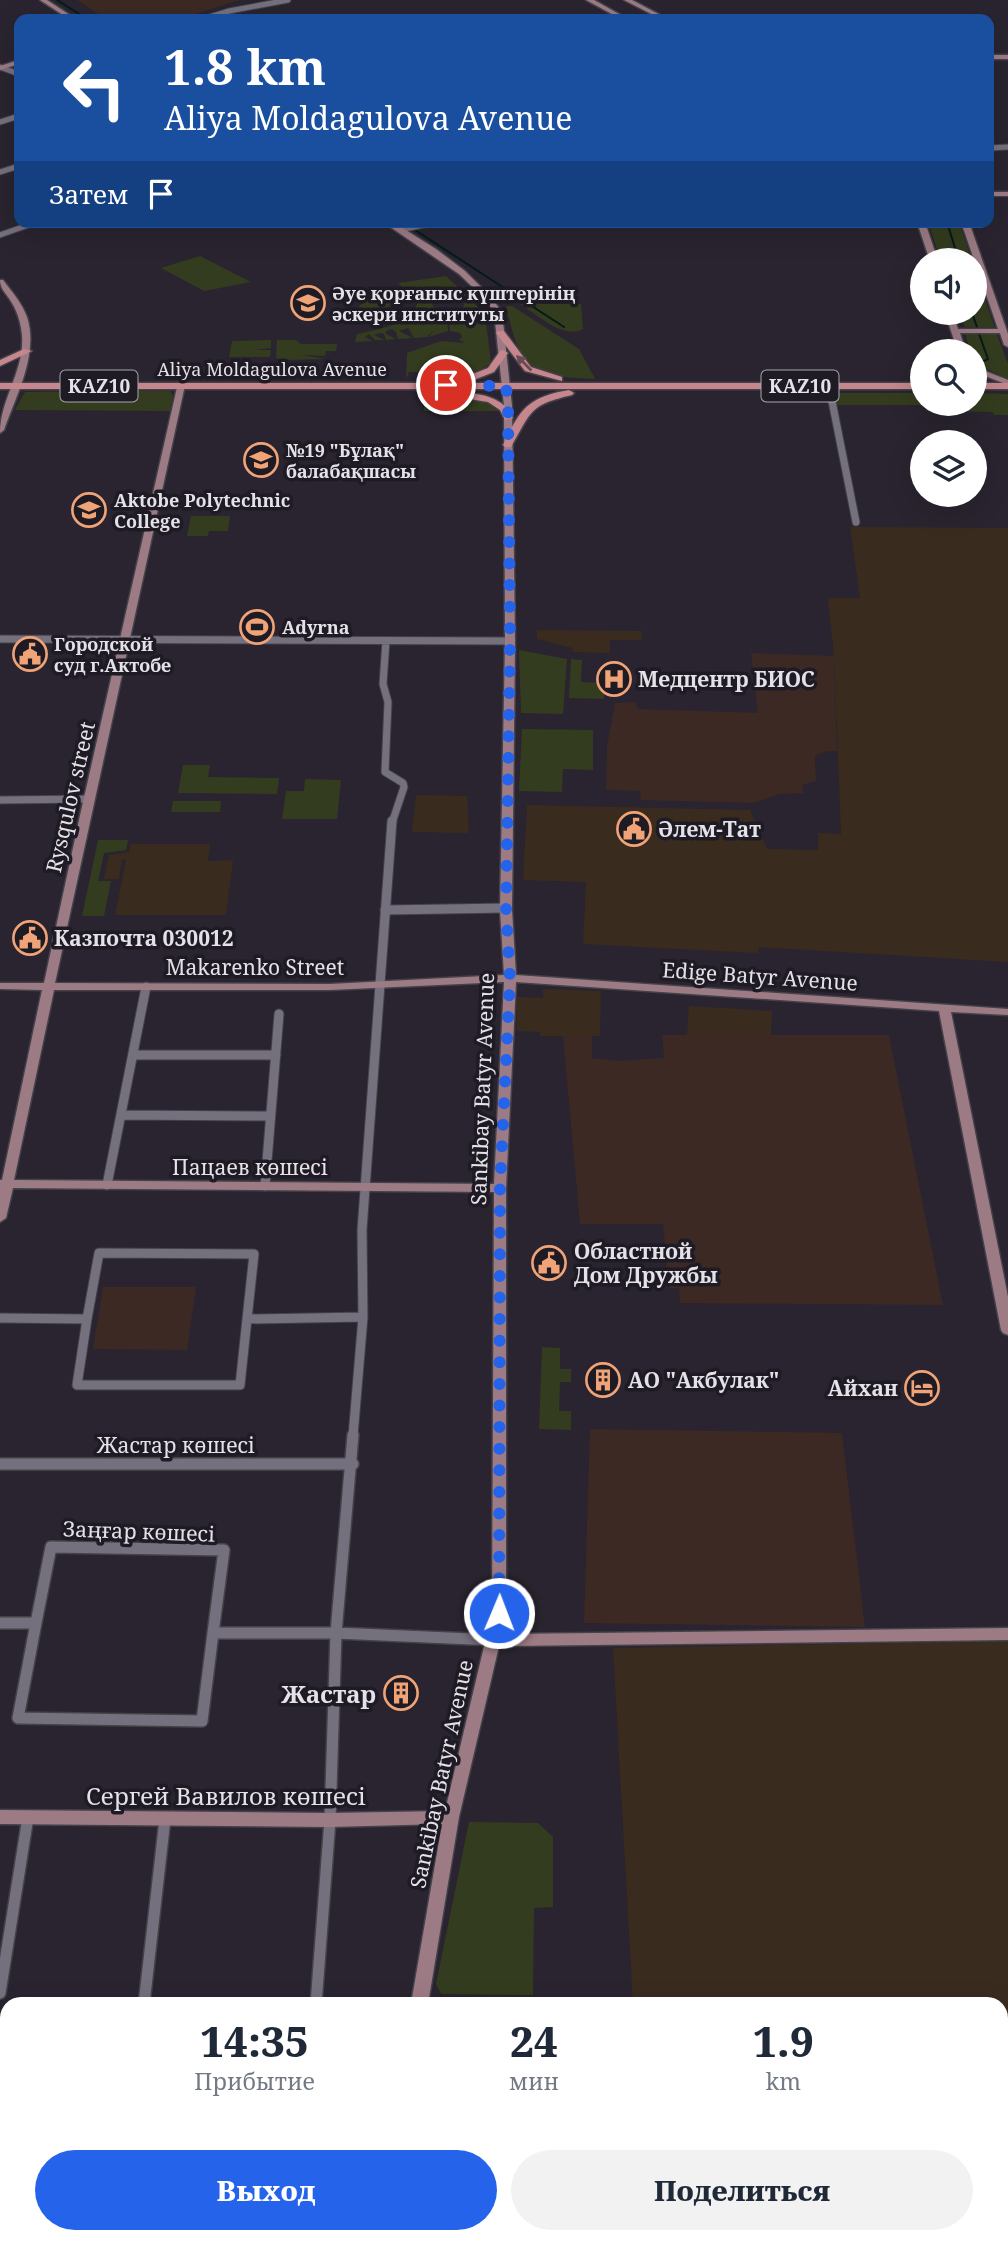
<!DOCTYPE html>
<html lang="ru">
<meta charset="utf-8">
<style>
:root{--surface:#fff;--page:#f2f2f3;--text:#1f2937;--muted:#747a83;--accent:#2563eb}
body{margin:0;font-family:"Noto Serif",serif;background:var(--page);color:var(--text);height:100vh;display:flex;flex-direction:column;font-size:26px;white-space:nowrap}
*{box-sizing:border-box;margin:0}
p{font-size:23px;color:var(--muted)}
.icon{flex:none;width:38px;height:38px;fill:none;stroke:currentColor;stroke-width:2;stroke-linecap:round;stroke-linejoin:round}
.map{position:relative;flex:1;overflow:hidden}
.drawer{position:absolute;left:0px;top:1997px;width:1008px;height:247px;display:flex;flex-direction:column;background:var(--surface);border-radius:21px 21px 0 0;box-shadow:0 7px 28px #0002}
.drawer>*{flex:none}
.top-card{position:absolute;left:14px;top:14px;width:980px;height:214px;border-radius:14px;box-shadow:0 7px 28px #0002;background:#1a4fa0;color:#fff;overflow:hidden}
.tools{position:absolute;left:910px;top:248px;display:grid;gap:14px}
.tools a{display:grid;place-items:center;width:77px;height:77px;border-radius:50%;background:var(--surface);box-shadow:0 7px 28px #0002;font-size:35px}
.pin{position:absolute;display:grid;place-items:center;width:60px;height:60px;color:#fff;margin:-30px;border:4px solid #fff;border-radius:50%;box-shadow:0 2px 7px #0007}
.me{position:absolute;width:77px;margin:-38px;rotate:1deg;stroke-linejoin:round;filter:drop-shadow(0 0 5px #0008)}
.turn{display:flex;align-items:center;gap:24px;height:147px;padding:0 35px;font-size:32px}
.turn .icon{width:91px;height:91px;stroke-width:2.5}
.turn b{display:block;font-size:49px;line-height:60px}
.then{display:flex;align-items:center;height:66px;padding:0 35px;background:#0003;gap:14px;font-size:26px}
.eta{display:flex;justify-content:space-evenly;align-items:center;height:119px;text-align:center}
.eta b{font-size:42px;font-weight:800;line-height:49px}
.primary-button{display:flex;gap:14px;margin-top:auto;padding:14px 35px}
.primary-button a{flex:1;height:80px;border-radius:42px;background:var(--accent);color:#fff;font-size:28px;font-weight:800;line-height:80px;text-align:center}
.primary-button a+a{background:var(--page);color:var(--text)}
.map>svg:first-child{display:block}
.commercial{fill:#3a2b1f}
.industrial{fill:#3c2924}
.green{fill:#343c1f;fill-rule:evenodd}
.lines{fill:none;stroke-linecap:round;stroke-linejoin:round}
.stream{stroke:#041b1b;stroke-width:2}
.street-far3-casing{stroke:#444149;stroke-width:7}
.street-far2-casing{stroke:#444149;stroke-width:9}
.street-far1-casing{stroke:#444149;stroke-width:11}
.street-casing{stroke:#444149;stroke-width:14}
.secondary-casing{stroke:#444149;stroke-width:3}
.primary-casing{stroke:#444149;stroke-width:3}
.street-far3{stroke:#75707d;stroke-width:5}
.street-far2{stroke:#75707d;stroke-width:7}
.street-far1{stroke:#75707d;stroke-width:9}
.street{stroke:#75707d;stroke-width:11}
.secondary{fill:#9d7b85;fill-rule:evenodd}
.primary{fill:#c5868d;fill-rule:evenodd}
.oneway{fill:#6a4b54}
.route{stroke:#2563eb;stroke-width:12;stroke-dasharray:0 21.6}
.labels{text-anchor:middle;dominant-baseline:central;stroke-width:7;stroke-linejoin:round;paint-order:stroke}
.far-poi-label{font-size:18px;font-weight:bold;fill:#e4e1e8;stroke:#1f1b25;text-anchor:start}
.far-street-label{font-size:18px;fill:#e4e1e8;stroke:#1f1b25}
.shield{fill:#1f1b25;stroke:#a9a6ae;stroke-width:2}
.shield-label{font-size:19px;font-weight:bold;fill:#e4e1e8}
.poi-label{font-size:21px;font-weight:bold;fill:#e4e1e8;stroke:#1f1b25;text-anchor:start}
.street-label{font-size:21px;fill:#e4e1e8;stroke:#1f1b25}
.near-poi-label{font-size:24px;font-weight:bold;fill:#e4e1e8;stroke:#1f1b25;text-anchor:end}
.near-street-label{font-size:24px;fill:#e4e1e8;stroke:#1f1b25}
</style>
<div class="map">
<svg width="1008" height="2242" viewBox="0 0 1008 2242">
<rect width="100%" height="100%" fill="#29242f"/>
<path class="commercial" d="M850,527L1008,528V962L759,947L758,953L583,944L586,882L523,880L527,805L750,810L767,849L818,850V833L841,834L834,656L828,598H860Z
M537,630L642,631L641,640H610V653L573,652L572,648L537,639Z
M416,795L467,796L469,833L412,832Z
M131,844H210L208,861L233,860L226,915H115L126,860L122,859L119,879H104L109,855L129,852Z
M543,989L601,991L600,1036H540V1032L517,1031V997L543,998Z
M689,1006L772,1011L771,1035H687Z
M1008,1641V2121H1001V2004H633L613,1648Z
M1001,2149H1008V2242H525V2236H1001Z"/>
<path class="industrial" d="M77,0H240L179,19H106Z
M751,653L834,656L837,751H826L815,756L816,781L802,785L803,793L780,794L753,803L640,800L641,791L606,790L607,746L615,703L636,702L638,709L758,713Z
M662,1035H889L943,1305L680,1303L679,1288H669L663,1224H580L563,1036H592V1058L617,1061L664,1058Z
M103,1287H196L187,1350L93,1349Z
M590,1429L842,1433L865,1627L584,1623Z"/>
<path class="green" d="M928,222H959L972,261H941Z
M200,256L251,282L204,291L161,268Z
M975,269L994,326L993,327H965L959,313H975Z
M446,276L485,314L491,363L476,372H409L406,379L407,353L441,341L465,343L459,340L462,337L460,333L450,331L449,317L454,315L450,313L443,315L447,317L448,331L429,337L434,330L427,337L414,338L408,328L399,331L413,338L398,339L396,332L392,329L386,331V334L396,339L386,340L384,334L380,333L374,335L384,340H375L369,334L365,337L373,341L355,342L357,334C379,329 406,326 418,303L398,283ZM450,296L465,302L454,329L461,307L448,310L435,307L443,329L431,301Z
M379,289L397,301L381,312L356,309Z
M520,304H581L583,329C563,340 537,314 520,304Z
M506,306H512L579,349L595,379C528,376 522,373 506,306Z
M965,332H996L1008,364V379L975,363V352H970Z
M271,340V348L253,350H271L270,357H229L232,341Z
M277,340H296L301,344H337L336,351H326L325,356L301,355L326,359L283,360L276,358Z
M89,391H170L173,396L170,411L15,410L25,392Z
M834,393H922V404H975V393L1008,394V415H994L993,412L947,411L945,405H837Z
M425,394C443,395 491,394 501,411H424Z
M191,516H230L228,531H209L208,536H187Z
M519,650L567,659L563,714L521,713Z
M571,659L582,660L581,682L605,683L604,699L569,698Z
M522,729L593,730V770L563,769L562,792L519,791Z
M183,765H210L208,777L279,778L277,794L178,793Z
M305,779L341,780L337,819H282L286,791H304Z
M173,801H221L220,812H171Z
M98,840H128L126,850L104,853L98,881H111L104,916H82Z
M542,1347L560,1348V1369H571V1382H560L559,1411H571V1430L539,1429Z
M469,1822L538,1823L553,1837V1907L534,1908L533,1995L441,1994L436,1984Z"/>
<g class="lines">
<path class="stream" d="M57,0L87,19
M989,197H1008
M947,222L959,261
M415,230L564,327
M972,313L977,327
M978,331L988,359L984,361"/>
<g class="street-far3-casing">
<path id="street-far3" d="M203,19L229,11L288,0
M0,67L19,74
M0,122L19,116
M989,148L1008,147
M0,172L19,166
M400,230L438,222
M0,235L37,222"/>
</g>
<g class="street-far2-casing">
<path id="street-far2" d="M829,386L856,522
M0,639L510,641
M386,641L383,684L388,702L385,772L403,783L404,787L392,823
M0,800L89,799"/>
</g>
<g class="street-far1-casing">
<path id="street-far1" d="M385,910L506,908
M133,1055H276
M122,1115L270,1116
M107,1185L146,987
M265,1186L279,1014
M0,1318L87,1319L99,1253L254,1254L247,1319
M87,1319L77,1385H240L247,1319L363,1317
M353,1436L363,1317L362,1230L392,821"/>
</g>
<g class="street-casing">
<path id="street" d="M0,1464H353
M0,1623H36L51,1547L224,1550L213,1633
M36,1623L18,1718L202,1721L213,1633H336L494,1640
M0,1993L28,1817
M144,2004L165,1819
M316,2004L330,1820L336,1633L353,1435
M115,2242L116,2236
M298,2242L299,2236"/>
</g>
<g class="secondary-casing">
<path id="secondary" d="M40,0H47L76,19H69Z
M586,0H594L628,19H621Z
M624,0H632L668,19H661Z
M989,55H1008V59H989Z
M19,60V64L0,70V66Z
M989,192H1008V196H989Z
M383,222H393L436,249L465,271L490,296L502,312L512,406L515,641L512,910L516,975L1008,1009V1015L951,1012L1008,1297V1335L1003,1333L1001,1330L939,1011L516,982L506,1188V1613L502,1634L1008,1628V1640L499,1646L459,1817L428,2004H411L442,1824L330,1827L0,1824V1810L330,1813L445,1811L492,1613L494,1192L13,1188L6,1218L0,1222V1180H2L42,990L0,989V983H44L79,820L178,383L185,385L55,983L330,984L504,975L500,910L505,641L504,406L494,312L485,299L459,274ZM504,982L494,1184L14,1180L54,990H330Z
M917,222H925L938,261H930Z
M961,222H969L1008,334V347L1004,345L1000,333H960L966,352H958L945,313H953L958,329H998Z
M0,280H3C12,292 22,303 27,317C39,354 16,396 4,430L0,433C0,399 25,370 22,335C21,324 18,313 12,303C8,295 0,290 0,280Z
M975,367L1008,380V385L975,372Z
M394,2236H412L411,2242H393Z"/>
</g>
<g class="primary-casing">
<path id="primary" d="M498,331H504L531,367L562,377V381L525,371L496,333Z
M24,349L32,351L0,366V360Z
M503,350L508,353L494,372L466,383H922V389H0V383H460V379L488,368L500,351Z
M975,383H1008V389H975Z
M447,390C471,394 502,392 513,418L505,420L500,410L488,402L444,395V391Z
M569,390L574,393L572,395C529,405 532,411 511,447H505L503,445C520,409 528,397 569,390Z"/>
</g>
<use href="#street-far3" class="street-far3"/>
<use href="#street-far2" class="street-far2"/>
<use href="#street-far1" class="street-far1"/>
<use href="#street" class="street"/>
<use href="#secondary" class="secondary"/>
<use href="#primary" class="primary"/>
</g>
<defs><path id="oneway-solid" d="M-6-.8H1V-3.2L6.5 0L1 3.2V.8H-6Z" transform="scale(1.75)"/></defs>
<use class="oneway" href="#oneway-solid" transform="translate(524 363) rotate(-135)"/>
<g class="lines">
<path class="route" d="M446,385L506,386L508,406L510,640L506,910L510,978L500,1188L499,1613"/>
</g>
<defs>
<g id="university-ring" transform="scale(1.75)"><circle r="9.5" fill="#1f1b25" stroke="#efa377" stroke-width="1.5"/><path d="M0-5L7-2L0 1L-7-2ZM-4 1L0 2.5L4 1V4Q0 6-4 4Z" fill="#efa377"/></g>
<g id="school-ring" transform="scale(1.75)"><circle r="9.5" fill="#1f1b25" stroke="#efa377" stroke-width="1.5"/><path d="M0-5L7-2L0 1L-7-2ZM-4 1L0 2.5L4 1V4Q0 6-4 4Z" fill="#efa377"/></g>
<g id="stadium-ring" transform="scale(1.75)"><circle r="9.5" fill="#1f1b25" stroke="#efa377" stroke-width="1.5"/><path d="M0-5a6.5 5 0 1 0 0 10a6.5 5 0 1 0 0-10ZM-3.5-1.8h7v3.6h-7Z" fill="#efa377"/></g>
<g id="civic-ring" transform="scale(1.75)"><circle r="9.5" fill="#1f1b25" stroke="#efa377" stroke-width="1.5"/><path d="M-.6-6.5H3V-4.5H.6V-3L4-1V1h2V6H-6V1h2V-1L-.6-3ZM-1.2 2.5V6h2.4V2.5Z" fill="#efa377"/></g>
<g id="hospital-ring" transform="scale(1.75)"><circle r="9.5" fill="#1f1b25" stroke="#efa377" stroke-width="1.5"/><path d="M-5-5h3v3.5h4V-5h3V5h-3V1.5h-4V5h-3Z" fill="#efa377"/></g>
<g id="building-ring" transform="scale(1.75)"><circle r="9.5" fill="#1f1b25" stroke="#efa377" stroke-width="1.5"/><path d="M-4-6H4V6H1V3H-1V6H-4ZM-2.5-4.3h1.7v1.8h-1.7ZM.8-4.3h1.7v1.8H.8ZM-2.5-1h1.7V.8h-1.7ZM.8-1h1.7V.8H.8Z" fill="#efa377"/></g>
<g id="hotel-ring" transform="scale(1.75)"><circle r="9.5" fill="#1f1b25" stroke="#efa377" stroke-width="1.5"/><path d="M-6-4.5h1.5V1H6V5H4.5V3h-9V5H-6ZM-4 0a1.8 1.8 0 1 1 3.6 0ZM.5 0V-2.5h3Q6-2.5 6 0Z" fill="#efa377"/></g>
</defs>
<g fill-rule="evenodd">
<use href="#university-ring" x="308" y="303"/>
<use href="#school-ring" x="261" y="460"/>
<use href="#university-ring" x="89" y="510"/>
<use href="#stadium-ring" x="257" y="627"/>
<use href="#civic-ring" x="30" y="654"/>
<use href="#hospital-ring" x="614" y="679"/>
<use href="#civic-ring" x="634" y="829"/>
<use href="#civic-ring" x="30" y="938"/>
<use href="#civic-ring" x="549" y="1263"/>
<use href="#building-ring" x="603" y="1380"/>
<use href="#hotel-ring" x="922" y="1388"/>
<use href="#building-ring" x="401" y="1693"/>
</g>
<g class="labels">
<g class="far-poi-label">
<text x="332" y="293">Әуе қорғаныс күштерінің<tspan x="332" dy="21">әскери институты</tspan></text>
<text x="286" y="450">№19 "Бұлақ"<tspan x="286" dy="21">балабақшасы</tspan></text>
<text x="114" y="500">Aktobe Polytechnic<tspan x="114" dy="21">College</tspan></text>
<text x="282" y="627">Adyrna</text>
<text x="54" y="644">Городской<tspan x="54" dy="21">суд г.Актобе</tspan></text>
</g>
<g class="far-street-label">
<text x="272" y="369">Aliya Moldagulova Avenue</text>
</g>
<g class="shield">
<rect x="60.5" y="370.5" width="77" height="31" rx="5"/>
<rect x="761.5" y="370.5" width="77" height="31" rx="5"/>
</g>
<g class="shield-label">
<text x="99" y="386">KAZ10</text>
<text x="800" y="386">KAZ10</text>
</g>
<g class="poi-label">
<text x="638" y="679">Медцентр БИОС</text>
<text x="658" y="829">Әлем-Тат</text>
<text x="54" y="938">Казпочта 030012</text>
<text x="574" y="1251">Областной<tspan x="574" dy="24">Дом Дружбы</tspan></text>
<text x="628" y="1380">АО "Акбулак"</text>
<text x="898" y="1388" text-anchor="end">Айхан</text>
</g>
<g class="street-label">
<text transform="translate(70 797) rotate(-77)">Rysqulov street</text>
<text x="255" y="967">Makarenko Street</text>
<text transform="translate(760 976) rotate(4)">Edige Batyr Avenue</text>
<text transform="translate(482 1089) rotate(-88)">Sankibay Batyr Avenue</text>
<text x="250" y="1167">Пацаев көшесі</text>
<text x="176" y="1445">Жастар көшесі</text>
<text transform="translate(139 1531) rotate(2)">Заңғар көшесі</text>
<text transform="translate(441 1774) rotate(-78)">Sankibay Batyr Avenue</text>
</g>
<g class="near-poi-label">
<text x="376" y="1693">Жастар</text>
</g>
<g class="near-street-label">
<text x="226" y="1795">Сергей Вавилов көшесі</text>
</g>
</g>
</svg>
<div class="tools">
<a><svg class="icon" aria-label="sound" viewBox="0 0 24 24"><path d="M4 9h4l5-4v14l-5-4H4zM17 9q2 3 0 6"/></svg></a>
<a><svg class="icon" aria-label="search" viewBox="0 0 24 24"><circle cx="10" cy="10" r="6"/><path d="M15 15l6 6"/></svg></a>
<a><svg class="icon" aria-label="layers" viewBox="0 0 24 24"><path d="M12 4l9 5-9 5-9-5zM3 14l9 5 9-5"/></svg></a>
</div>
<div class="pin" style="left:446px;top:385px;background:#d93025"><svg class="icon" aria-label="arrive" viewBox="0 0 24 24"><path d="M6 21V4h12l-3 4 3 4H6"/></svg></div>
<svg class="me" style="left:499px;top:1613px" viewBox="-20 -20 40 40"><circle r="17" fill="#2563eb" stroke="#fff" stroke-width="3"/><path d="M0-11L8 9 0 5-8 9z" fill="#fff"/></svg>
<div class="top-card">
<div class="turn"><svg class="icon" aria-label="left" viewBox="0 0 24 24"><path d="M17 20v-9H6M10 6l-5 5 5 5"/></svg><div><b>1.8 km</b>Aliya Moldagulova Avenue</div></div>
<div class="then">Затем<svg class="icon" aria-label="arrive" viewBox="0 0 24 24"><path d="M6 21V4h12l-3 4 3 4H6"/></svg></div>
</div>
<section class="drawer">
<div class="eta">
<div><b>14:35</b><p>Прибытие</p></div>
<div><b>24</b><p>мин</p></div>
<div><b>1.9</b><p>km</p></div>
</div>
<div class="primary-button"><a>Выход</a><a>Поделиться</a></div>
</section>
</div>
